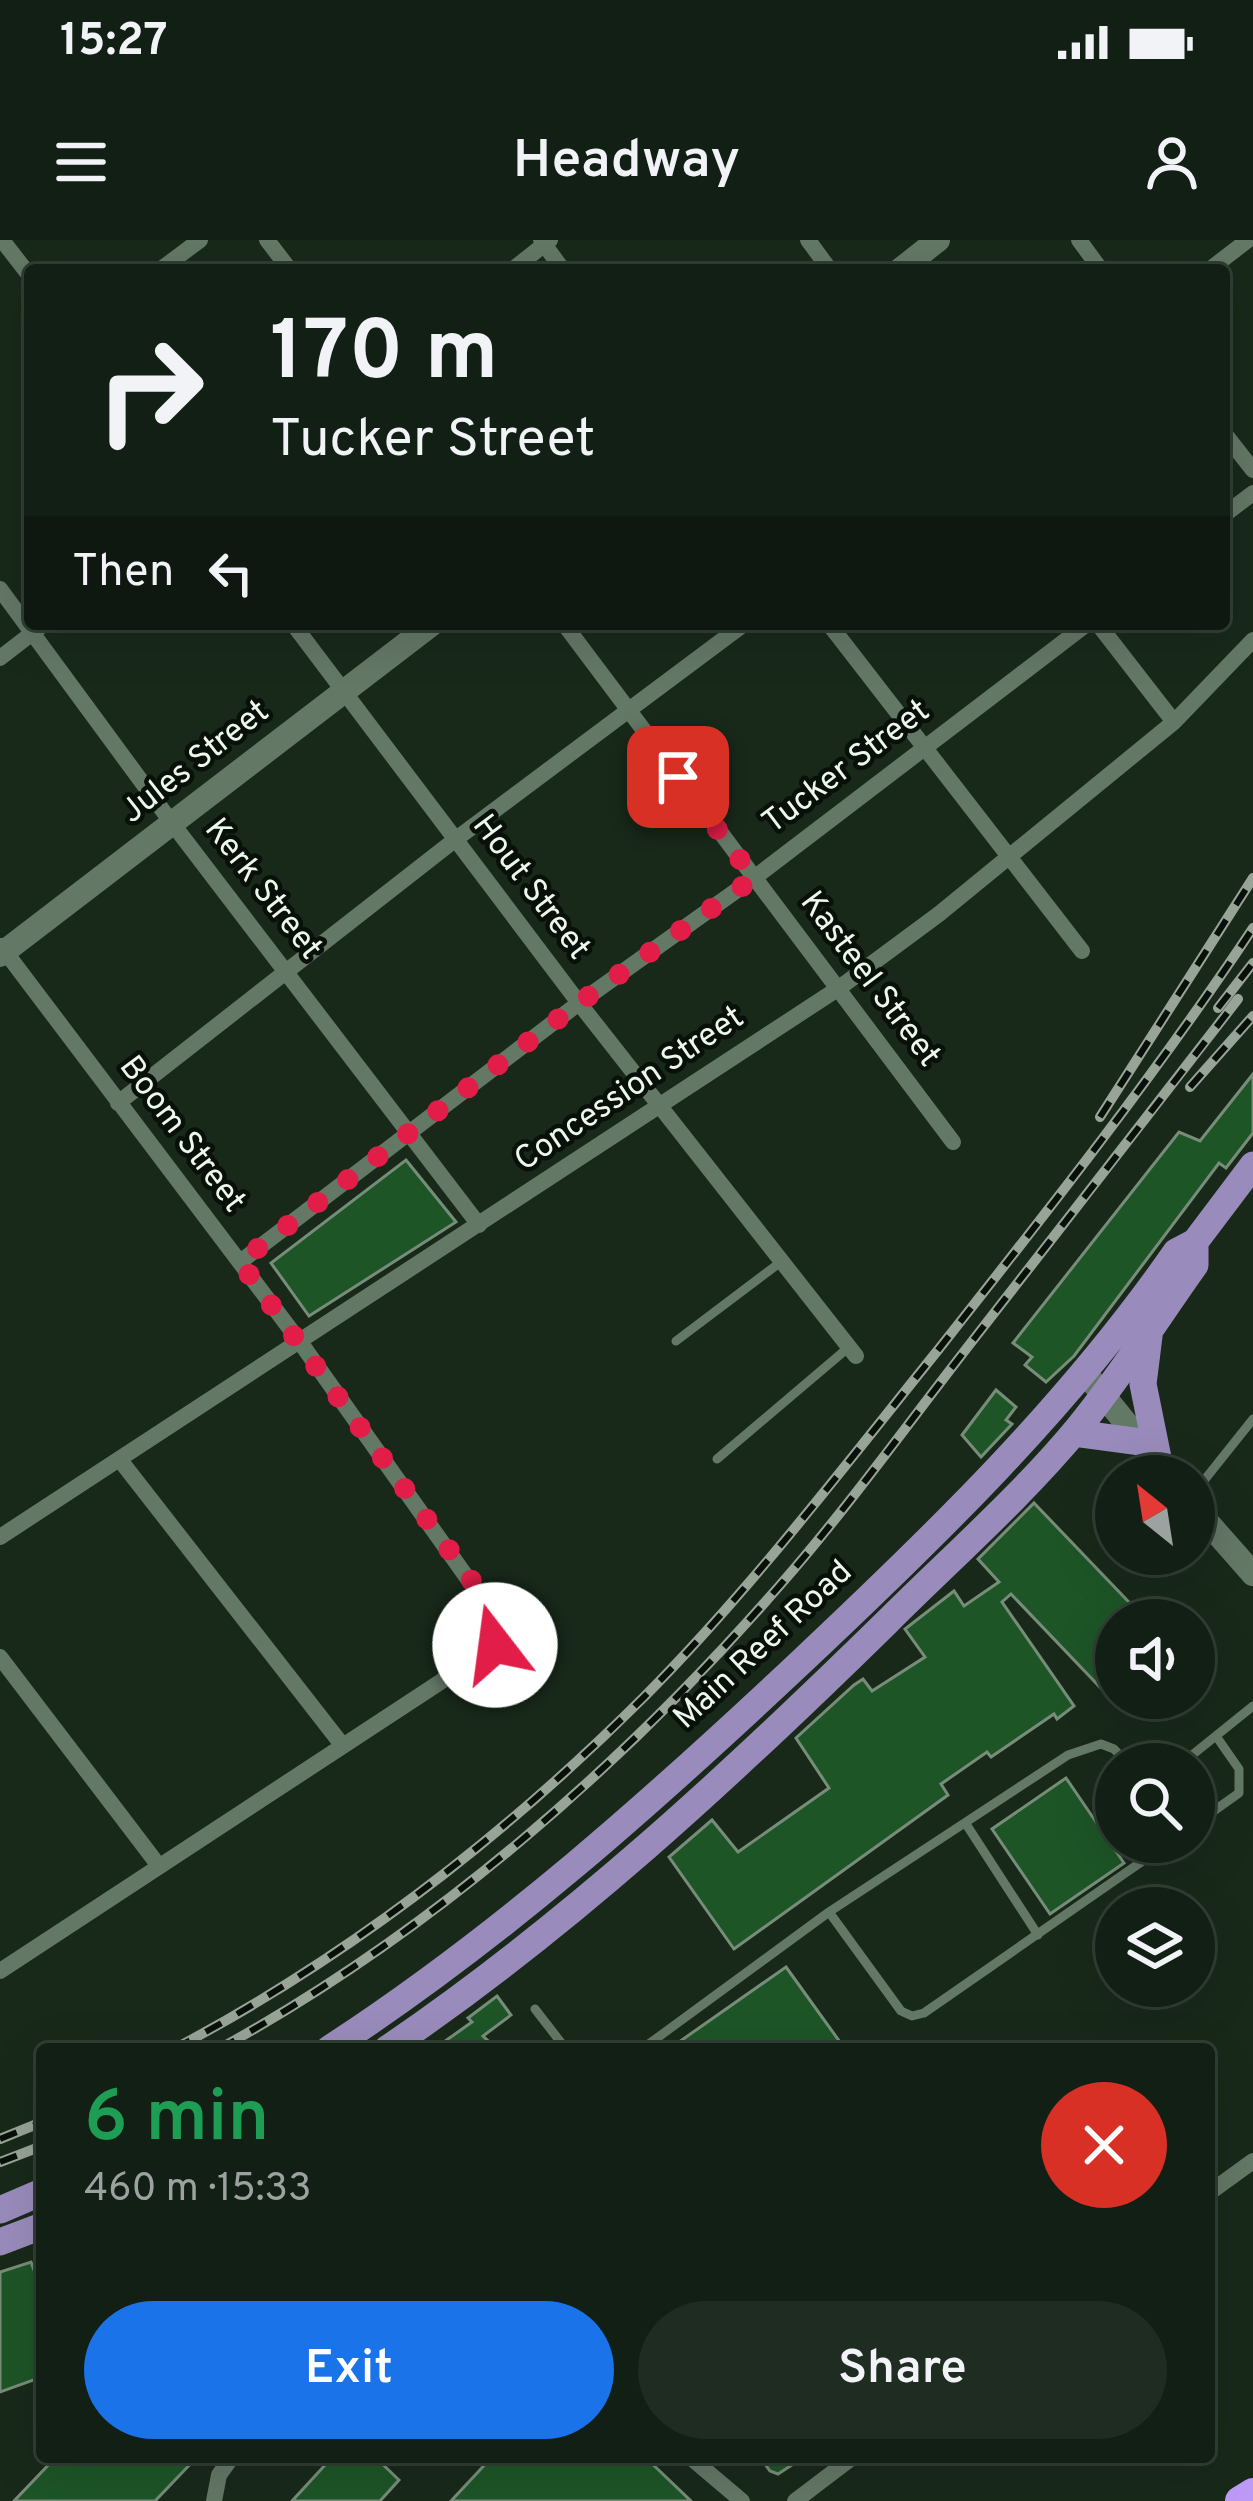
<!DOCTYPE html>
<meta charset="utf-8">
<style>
:root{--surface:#121f14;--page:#1f2c22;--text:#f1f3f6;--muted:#9ca2a0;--line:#313d34;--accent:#1a73e8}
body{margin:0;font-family:Overpass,sans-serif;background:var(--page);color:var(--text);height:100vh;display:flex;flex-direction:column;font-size:45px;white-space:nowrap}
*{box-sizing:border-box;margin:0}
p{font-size:39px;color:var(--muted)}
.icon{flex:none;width:66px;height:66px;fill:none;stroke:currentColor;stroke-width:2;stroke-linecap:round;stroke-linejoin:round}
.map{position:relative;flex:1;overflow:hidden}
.details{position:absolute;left:36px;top:1803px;width:1179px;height:420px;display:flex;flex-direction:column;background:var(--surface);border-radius:12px;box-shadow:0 12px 48px #0002,0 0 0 3px var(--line)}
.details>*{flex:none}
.hud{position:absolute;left:24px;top:24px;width:1206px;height:366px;border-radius:12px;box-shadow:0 12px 48px #0002,0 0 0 3px var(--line);background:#121f14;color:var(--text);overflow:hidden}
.needle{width:78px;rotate:330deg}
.tools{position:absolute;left:1095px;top:1215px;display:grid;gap:24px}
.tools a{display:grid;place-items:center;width:120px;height:120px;border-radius:50%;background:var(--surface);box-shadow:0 12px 48px #0002,0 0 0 3px var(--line);font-size:60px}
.pin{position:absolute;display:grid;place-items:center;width:102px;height:102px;color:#fff;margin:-51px;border-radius:24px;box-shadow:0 6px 18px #0006}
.me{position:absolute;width:132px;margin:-66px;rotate:345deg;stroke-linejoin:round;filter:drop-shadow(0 0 9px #0008)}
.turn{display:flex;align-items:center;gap:42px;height:252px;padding:0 48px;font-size:54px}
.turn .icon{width:156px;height:156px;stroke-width:2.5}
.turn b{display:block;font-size:84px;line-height:102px}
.then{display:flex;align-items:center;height:114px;padding:0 48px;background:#0003;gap:24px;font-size:45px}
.round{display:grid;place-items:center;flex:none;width:126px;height:126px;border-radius:63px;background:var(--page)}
.headline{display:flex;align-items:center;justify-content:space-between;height:204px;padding:0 48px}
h1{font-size:72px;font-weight:600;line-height:90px;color:#1e9e55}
.primary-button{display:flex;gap:24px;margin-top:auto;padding:24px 48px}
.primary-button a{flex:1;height:138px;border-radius:72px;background:var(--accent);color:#fff;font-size:48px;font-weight:600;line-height:138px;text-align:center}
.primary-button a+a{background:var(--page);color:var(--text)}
.status{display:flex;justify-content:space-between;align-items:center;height:84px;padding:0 60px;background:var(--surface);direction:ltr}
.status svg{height:33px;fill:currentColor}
header{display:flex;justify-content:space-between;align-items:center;height:156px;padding:0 48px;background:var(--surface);font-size:54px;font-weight:600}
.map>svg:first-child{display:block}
.building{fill:#1d5527;stroke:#788d79;stroke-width:3}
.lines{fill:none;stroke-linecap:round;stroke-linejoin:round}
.service{stroke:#647866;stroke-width:9}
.minor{stroke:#647866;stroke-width:16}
.secondary{stroke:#647866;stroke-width:24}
.primary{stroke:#998cbc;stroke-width:27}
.motorway{stroke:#bc9af5;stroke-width:30}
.rail-casing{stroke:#97a497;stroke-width:10}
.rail{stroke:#081009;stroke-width:6;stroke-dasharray:18;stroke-linecap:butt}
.route{stroke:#e11d48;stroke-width:21;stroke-dasharray:0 37.8}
.labels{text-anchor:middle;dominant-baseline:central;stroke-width:9;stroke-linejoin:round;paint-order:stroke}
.street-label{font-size:33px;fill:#edf8ed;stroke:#081009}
</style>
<div class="status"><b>15:27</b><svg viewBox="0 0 49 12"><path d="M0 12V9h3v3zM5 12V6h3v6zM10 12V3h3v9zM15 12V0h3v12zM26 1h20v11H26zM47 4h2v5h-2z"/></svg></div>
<header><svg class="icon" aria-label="menu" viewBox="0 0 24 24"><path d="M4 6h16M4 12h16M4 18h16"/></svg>Headway<svg class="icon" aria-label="person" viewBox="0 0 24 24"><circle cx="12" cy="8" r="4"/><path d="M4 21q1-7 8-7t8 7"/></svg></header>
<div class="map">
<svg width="1253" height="2261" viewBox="0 0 1253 2261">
<rect width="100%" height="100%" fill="#18291a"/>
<path class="building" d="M1253,834V893L1226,928L1219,923L1074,1116L1046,1142L1025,1125L1032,1117L1013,1103L1179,892L1200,901Z
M406,920L456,982L309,1076L271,1023Z
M996,1150L1016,1167L1006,1180L1012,1184L981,1217L962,1195Z
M1034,1263L1146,1380H1116V1464L1011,1354L1002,1362L1074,1466L1057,1479L1054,1474L991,1517L987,1512L941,1544L948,1555L734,1709L669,1617L712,1580L738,1612L829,1548L796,1498L854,1445L863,1439L872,1451L925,1417L905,1389L954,1351L964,1366L999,1342L978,1319Z
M1066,1538L1124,1623L1050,1674L992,1589Z
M786,1727L845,1809H669Z
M497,1756L511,1775L483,1796L497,1809H434L472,1782L468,1778Z
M31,2022L42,2052V2137L0,2152V2032Z
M56,2217H197L155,2261H14Z
M319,2217H375L399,2240L380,2261H292L326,2224Z
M492,2217H645L691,2261H451Z
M760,2217H804L778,2234L770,2231Z"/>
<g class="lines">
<path class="service" d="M676,1101L782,1021
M717,1219L849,1107
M1194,1253L1253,1179
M1181,1524L1253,1466
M966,1584L1038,1695
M1194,1585L1239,1553V1529L1216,1496
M829,1672L901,1771L912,1776L924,1773L1170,1602
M535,1769L566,1809
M642,1809L829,1672L1068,1515L1101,1504L1114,1509L1128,1524"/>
<path class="minor" d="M2,0L30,36
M267,0L290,30
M541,0L563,30
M808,0L830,30
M1079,0L1101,30
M160,30L200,0
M512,30L550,0
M1209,30L1248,0
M1224,193L1253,230
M1224,275L1253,253
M0,349L172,583L479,985
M293,384L579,763L856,1116
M564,384L953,902
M829,384L1082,711
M1098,384L1174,482
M0,418L44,384
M118,863L456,599L744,384
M240,1022L579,763L754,638L1087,384
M120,1220L343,1506
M0,1297L839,748L939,674L1174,482L1253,400
M0,1417L159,1626
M0,1731L483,1414L501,1397L502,1387L300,1102L1,706
M1209,1953L1253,1921
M690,2217L742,2261
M214,2261L219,2235L232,2217
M795,2261L853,2217"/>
<path class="secondary" d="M900,30L938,0
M0,715L432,384
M1086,1134L1169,1236
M1194,1267L1253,1334"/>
<path class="primary" d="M1149,1096L1143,1144L1159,1223
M1074,1193L1141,1202
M329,1809C501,1697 652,1562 801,1422C937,1294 1069,1166 1176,1012L1195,1002L1253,925
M387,1809C568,1686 730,1536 886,1383C950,1319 1020,1258 1078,1188C1120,1137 1156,1080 1195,1025V1002
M0,1970L42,1952
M0,2002L42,1986"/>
<path class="motorway" d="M1240,2261L1253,2253"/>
<g class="rail-casing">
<path id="rail" d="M1218,768L1253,723
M1190,847L1253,776
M1100,877L1253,638
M174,1809C348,1717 506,1595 645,1456C751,1349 843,1228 938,1110C1047,972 1156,834 1253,688
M219,1809C432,1692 622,1527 781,1344C850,1265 912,1178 977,1095C1064,983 1152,871 1238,759
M0,1899L42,1882
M0,1922L42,1906"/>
</g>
<use href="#rail" class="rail"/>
</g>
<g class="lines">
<path class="route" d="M495,1405L501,1397L498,1377L240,1022L579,763L754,638L678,537"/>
</g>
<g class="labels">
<g class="street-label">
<text transform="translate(196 523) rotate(-38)">Jules Street</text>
<text transform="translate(847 528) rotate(-37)">Tucker Street</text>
<text transform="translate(530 648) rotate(53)">Hout Street</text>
<text transform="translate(262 650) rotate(52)">Kerk Street</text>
<text transform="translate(869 740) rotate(53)">Kasteel Street</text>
<text transform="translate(630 850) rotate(-34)">Concession Street</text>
<text transform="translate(181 895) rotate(53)">Boom Street</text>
<text transform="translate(764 1406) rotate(-43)">Main Reef Road</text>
</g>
</g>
</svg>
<div class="tools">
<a><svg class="needle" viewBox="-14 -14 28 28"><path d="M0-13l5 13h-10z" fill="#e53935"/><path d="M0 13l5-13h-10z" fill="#9ca2a0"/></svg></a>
<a><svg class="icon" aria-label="sound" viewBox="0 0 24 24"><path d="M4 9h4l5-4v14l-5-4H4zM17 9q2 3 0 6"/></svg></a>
<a><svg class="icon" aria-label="search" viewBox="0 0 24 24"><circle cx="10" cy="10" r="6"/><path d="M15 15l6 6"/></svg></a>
<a><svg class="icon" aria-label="layers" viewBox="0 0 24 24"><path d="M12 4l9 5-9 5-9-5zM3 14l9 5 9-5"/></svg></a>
</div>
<div class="pin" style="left:678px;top:537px;background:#d93025"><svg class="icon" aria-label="arrive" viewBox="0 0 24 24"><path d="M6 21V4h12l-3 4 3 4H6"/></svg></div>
<svg class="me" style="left:495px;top:1405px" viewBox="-20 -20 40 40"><circle r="19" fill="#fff"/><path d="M0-13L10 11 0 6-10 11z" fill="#e11d48"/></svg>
<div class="hud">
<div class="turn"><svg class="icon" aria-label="right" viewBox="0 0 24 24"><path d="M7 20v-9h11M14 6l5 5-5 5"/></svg><div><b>170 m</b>Tucker Street</div></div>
<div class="then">Then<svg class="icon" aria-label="left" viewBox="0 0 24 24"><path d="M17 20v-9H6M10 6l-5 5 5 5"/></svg></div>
</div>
<section class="details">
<div class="headline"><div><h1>6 min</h1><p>460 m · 15:33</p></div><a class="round" style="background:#d93025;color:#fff"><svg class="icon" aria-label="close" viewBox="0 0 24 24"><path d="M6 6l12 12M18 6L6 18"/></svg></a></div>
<div class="primary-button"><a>Exit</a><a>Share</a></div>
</section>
</div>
